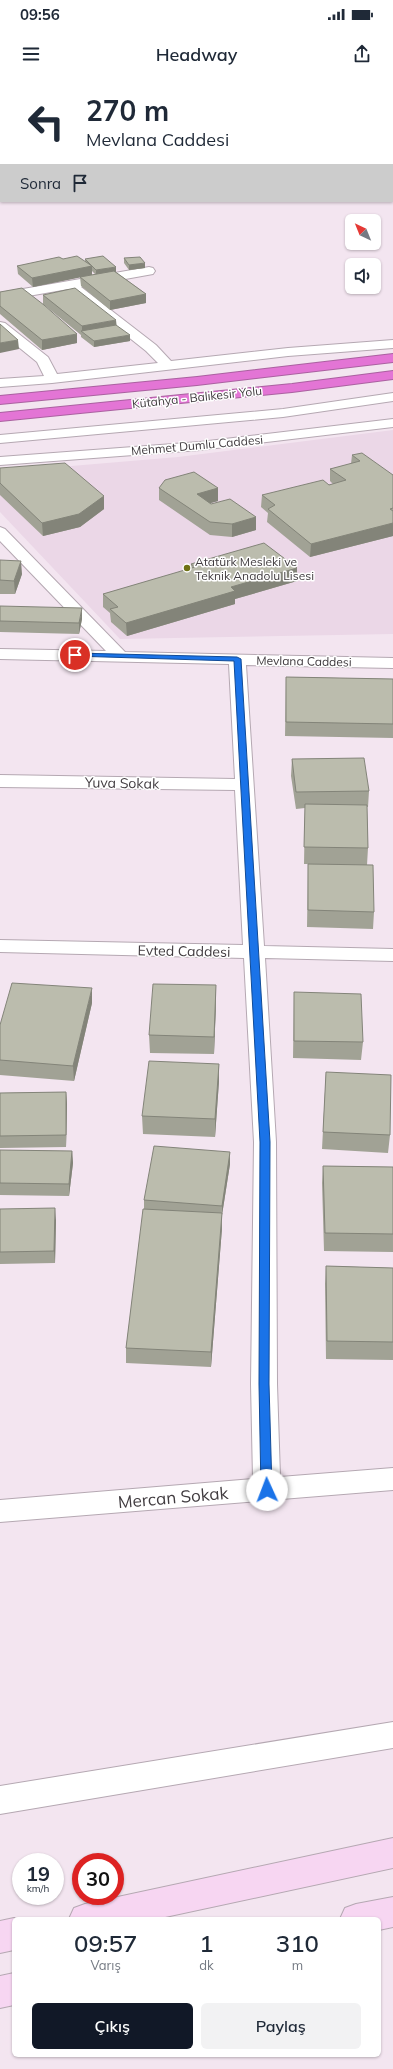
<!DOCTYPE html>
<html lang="tr">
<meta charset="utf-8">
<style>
:root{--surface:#fff;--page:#f2f2f3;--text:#1f2937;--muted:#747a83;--accent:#111827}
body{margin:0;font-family:Mulish,sans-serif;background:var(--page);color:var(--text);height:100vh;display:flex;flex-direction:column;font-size:15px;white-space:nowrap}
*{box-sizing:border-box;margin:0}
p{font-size:13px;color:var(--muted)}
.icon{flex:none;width:22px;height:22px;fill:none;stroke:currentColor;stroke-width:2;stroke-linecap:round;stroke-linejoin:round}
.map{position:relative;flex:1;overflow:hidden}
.drawer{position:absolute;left:12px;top:1837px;width:369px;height:140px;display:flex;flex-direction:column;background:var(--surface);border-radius:6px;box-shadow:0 1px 3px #0004}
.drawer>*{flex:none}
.banner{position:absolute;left:0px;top:0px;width:393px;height:122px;box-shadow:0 1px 3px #0004;background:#fff;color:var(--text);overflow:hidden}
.needle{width:26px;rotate:317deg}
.buttons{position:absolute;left:345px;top:134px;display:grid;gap:8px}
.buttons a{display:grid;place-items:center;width:36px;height:36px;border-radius:6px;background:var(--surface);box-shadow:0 1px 3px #0004;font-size:20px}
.speed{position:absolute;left:12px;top:1773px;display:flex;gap:8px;font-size:20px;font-weight:700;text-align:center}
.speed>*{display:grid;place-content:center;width:52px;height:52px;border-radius:50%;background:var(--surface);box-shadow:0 1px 3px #0004;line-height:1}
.speed small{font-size:10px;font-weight:400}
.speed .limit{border:6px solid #d22;background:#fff;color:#111}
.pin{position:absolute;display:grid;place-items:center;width:34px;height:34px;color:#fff;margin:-17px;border:2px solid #fff;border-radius:50%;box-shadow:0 1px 4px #0007}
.me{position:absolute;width:44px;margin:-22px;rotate:358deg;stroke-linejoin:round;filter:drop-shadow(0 0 3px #0008)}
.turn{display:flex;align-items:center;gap:14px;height:84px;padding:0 20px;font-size:18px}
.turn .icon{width:52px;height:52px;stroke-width:2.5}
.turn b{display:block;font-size:28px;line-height:34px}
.then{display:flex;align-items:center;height:38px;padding:0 20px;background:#0003;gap:8px;font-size:15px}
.eta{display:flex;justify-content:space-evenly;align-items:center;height:68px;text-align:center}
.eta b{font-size:24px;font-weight:600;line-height:28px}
.cta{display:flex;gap:8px;margin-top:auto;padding:8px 20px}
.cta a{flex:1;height:46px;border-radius:6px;background:var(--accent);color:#fff;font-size:16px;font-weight:600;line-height:46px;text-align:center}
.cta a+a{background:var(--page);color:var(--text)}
.status{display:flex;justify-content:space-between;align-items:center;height:28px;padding:0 20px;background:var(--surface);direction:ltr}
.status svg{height:11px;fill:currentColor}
header{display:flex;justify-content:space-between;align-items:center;height:52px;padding:0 20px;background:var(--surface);font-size:18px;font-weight:600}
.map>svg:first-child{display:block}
.built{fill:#ebd7e7}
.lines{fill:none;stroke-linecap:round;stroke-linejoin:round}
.street-casing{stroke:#b5a8b2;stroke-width:2}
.secondary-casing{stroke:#b5a8b2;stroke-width:2}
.highway-casing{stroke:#aa61a0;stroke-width:2}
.street{fill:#fff;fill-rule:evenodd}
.secondary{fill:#f7d6f2;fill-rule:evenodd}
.highway{fill:#e375d5;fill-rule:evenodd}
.wall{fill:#a1a295;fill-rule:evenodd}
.shaded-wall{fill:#838479}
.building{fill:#bbbcad;stroke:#838479}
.route{fill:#1a73e8;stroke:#114b97}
.poi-dot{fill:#6f7115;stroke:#fff;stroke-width:1.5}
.labels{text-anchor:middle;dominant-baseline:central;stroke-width:3;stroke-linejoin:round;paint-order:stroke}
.far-street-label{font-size:12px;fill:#403b3f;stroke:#fff}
.far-poi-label{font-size:12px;fill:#403b3f;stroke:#fff;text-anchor:start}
.street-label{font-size:14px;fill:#403b3f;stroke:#fff}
.near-street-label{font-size:17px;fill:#403b3f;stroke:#fff}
</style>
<div class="status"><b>09:56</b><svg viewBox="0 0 49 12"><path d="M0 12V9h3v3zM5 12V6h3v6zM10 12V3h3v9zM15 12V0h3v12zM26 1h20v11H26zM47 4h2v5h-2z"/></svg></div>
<header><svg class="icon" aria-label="menu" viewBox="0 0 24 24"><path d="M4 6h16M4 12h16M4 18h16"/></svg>Headway<svg class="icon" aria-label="share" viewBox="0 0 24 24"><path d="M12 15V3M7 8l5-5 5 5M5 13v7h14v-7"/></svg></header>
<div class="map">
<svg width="393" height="1989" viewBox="0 0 393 1989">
<rect width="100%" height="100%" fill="#f3e5f0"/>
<path class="built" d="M393,350V554L120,559L0,432V392L178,377Z"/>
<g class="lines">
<g class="street-casing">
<path id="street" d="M149,187L153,188L155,191L153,194L81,207L156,265L171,281L288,268L393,260V268L288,276L52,303L0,307V299L44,296L37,282L0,252V242L5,243L48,277L57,294L158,283L146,271L68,209L0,221V213Z
M393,313V321L283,337L0,363V355L283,329Z
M393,339V347L200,370L0,385V377L200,362Z
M0,447L5,449L125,572L393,578V588L246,585L264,866L393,869V881L265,878L276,1062L277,1304L280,1397L393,1388V1410L0,1442V1420L253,1399L251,1304L254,1062L244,878L0,872V860L243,865L235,710L0,707V695L235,699L229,584L0,579V569L106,571L0,461Z
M393,1642V1668L0,1734V1706Z"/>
</g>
<g class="secondary-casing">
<path id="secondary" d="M393,1758V1788L156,1839H69L74,1828L85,1824Z
M393,1817V1847L379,1850V1839H340L345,1828L356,1824Z
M14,1838L16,1839H14V1870L0,1873V1841Z
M14,1893V1925L0,1928V1896Z"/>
</g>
<g class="highway-casing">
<path id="highway" d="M393,274V282L197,305L0,324V316L197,297Z
M393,291V299L292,312L0,341V333L292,304Z"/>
</g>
<use href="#street" class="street"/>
<use href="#secondary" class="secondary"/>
<use href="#highway" class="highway"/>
</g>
<path class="wall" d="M124,178L145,188L129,190L124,183Z
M63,179L85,182V179L116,192L146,214V223L110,230L81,206L80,197L33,207L18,194L17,186ZM92,191L95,194L92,195Z
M0,212L77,263L42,270L0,234Z
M43,215L130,261L94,267L81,257V255L43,224Z
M352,375L393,395V456L310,477L267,442L268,433L261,427L262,415L333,404L330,401V389L351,384Z
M0,388L104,429L80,447L43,456L0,415Z
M159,408H218V421L210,423L211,424L256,437V450L232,457L210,455L159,420Z
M0,480L22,494L15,514H0Z
M191,484L297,488V501L235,519V524L127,556L111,542L110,533L103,527V514L191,489Z
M0,526L82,539L79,554L0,552Z
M286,597L393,599V658L285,656Z
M292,679L369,711L368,727H367L368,768L367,785L374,832L373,849L307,847L308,784H304L305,728L296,729L291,696Z
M216,905V923L214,974L150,973L149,955Z
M294,912L363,962L361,980L293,978Z
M92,923L74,1001L0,995V945Z
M219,984V1001L215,1057L143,1054L142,1036Z
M326,992L390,1055L388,1073L322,1069Z
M66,1012L67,1024L66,1067L0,1068V1013Z
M0,1070L72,1071L73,1083L69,1116L0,1115Z
M230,1072V1084L222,1135V1148L211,1287L126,1283V1268L144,1129V1120Z
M323,1086L393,1087V1172L324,1171L322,1103Z
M0,1129L56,1140L55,1183L0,1184Z
M326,1186L393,1188V1280L326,1279L325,1204Z"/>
<path class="shaded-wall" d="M145,183V188L129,190V185Z
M92,186V195L33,207L32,198Z
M116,187V192L96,195V190Z
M146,214V223L110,230V221Z
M116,240L117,249L82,252V246Z
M77,254V263L42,270V260Z
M130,255V261L94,267V261Z
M18,260L19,269L0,273V263Z
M218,408V421L197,427V414Z
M104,416V429L80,447L43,456L42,443Z
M256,437V450L232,457V444Z
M393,443V456L310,477L311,464Z
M21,481L22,494L15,514L14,501Z
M297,488V501L235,519V524L127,556L126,543L231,507Z
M82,528V539L79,554V543Z
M216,905V923L214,974V957Z
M92,908V923L74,1001L73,986Z
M219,984V1001L215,1057V1039Z
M66,1012L67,1024L66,1067Z
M72,1071L73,1083L69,1116V1104Z
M230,1072V1084L222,1135V1148L211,1287V1272L222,1138V1126Z
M55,1128L56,1140L55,1183L54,1171Z"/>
<path class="building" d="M77,176L92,186L32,198L17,186L59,177L63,179Z
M103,176L116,187L96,190L85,179Z
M140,177L145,183L129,185L124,178Z
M114,191L146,214L110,221L80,197Z
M22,208L44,225L77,254L42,260L0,226V212Z
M75,208L116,240L82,246L43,215Z
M0,244L18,260L0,263Z
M116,245L130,255L94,261L81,251Z
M362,373L393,395V428L390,429L393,431V443L311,464L268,429L275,425L262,415L323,400L329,405L346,400L330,389L360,381L352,375Z
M65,383L104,416L79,434L42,443L0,403V388Z
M194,392L218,408L197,414L211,424L230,419L256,437L232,444L210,442L159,408L165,400Z
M264,463L297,488L231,507L235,511L126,543L110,529L118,527L103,514L195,487L191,484Z
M0,480L21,481L14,501L0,500Z
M0,526L82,528L79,543L0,541Z
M286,597L393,599V644L286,642Z
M364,678L369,711L296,712L292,679Z
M305,724L367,725L368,768L304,767Z
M308,784L373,785L374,832L308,830Z
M12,903L92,908L73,986L0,980V945Z
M153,904L216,905L214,957L149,955Z
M294,912L361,914L363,962L294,961Z
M149,981L219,984L215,1039L142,1036Z
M326,992L391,995L390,1055L323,1052Z
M66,1012V1055L0,1056V1013Z
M154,1066L230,1072L222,1126L144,1120Z
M0,1070L72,1071L69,1104L0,1103Z
M323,1086L393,1087V1154L325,1153Z
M55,1128L54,1171L0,1172V1129Z
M143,1129L222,1133L211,1272L126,1268Z
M326,1186L393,1188V1262L327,1261Z"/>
<path class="route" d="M75,573L237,577L241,579L270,1062L269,1304L272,1410L271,1413H263L261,1410L259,1304L260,1062L234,581L73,576V574Z"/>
<circle class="poi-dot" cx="187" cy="488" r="4"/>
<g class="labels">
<g class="far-street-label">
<text transform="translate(197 317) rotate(-6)">Kütahya - Balıkesir Yolu</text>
<text transform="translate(197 365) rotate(-5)">Mehmet Dumlu Caddesi</text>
<text transform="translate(304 581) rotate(1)">Mevlana Caddesi</text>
</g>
<g class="far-poi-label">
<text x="195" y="481">Atatürk Mesleki ve<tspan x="195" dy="14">Teknik Anadolu Lisesi</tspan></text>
</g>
<g class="street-label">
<text transform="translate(122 703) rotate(1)">Yuva Sokak</text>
<text transform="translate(184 871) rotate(1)">Evted Caddesi</text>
</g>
<g class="near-street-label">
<text transform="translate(173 1417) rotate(-5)">Mercan Sokak</text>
</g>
</g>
</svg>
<div class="buttons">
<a><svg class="needle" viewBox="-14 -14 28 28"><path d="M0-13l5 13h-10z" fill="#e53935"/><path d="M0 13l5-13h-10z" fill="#747a83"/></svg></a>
<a><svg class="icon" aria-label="sound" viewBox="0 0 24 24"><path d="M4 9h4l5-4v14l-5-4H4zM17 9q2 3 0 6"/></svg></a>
</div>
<div class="speed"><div>19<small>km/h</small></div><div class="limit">30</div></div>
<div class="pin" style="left:75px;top:575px;background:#d93025"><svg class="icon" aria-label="arrive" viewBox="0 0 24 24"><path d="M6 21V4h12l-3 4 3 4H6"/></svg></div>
<svg class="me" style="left:267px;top:1410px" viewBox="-20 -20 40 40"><circle r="19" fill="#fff"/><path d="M0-13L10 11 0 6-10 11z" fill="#1a73e8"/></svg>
<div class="banner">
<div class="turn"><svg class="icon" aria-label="left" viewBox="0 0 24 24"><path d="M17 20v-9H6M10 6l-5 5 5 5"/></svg><div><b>270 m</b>Mevlana Caddesi</div></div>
<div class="then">Sonra<svg class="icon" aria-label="arrive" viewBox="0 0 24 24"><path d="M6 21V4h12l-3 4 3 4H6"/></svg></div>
</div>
<section class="drawer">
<div class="eta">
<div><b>09:57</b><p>Varış</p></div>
<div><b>1</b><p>dk</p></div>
<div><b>310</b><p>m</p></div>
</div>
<div class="cta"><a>Çıkış</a><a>Paylaş</a></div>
</section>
</div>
